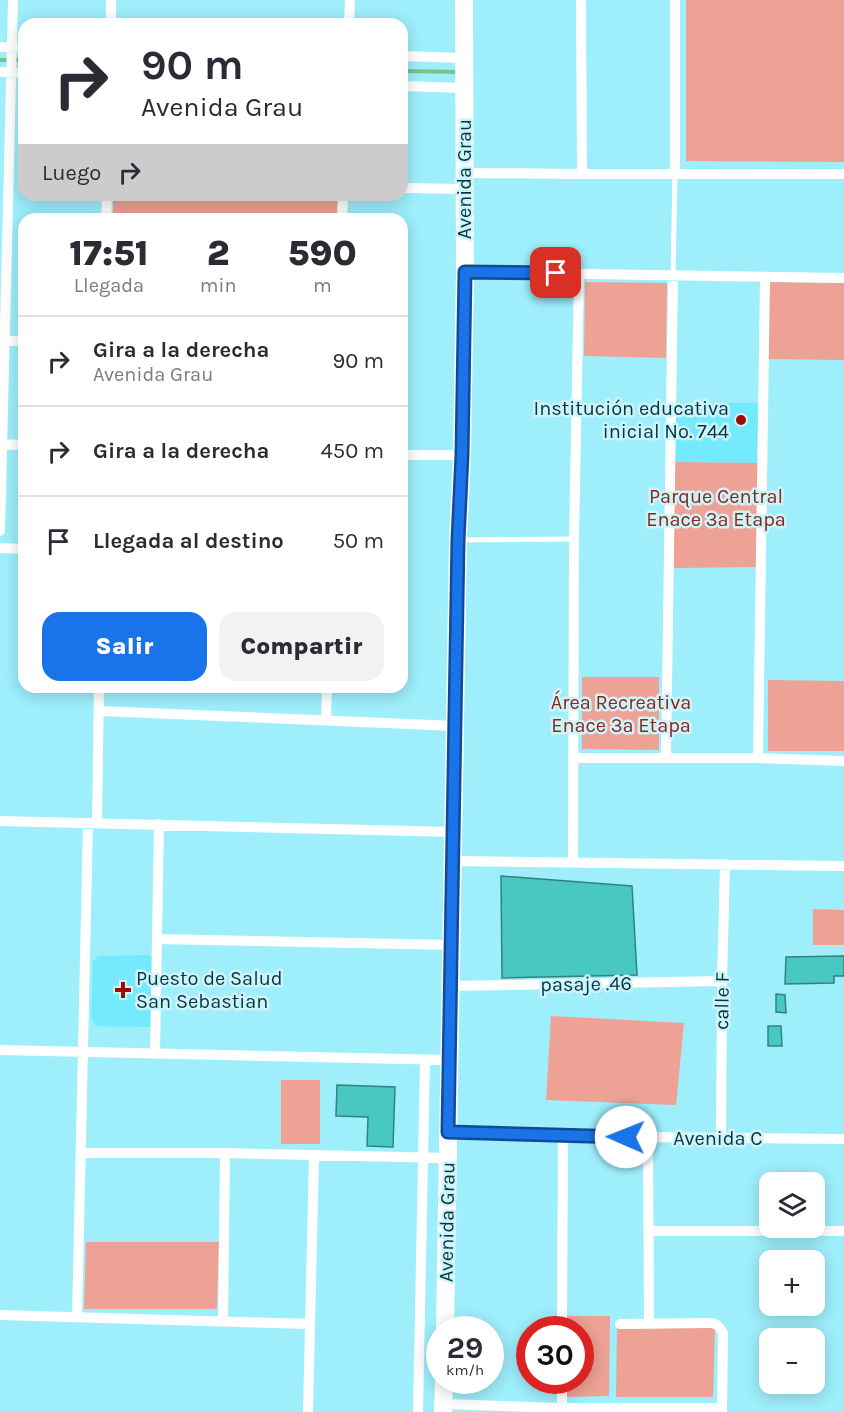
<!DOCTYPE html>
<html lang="es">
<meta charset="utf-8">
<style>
:root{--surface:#fff;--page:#f2f2f3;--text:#2b2b33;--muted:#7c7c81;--line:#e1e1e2;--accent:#1a73e8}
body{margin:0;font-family:Karla,sans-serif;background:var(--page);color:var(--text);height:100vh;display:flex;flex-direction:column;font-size:22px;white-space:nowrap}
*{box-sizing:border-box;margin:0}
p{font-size:20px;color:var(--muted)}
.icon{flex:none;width:33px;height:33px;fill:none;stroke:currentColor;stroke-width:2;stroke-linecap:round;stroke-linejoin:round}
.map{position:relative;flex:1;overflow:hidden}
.side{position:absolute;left:18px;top:213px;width:390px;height:480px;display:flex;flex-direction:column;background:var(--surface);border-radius:18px;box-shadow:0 3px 15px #0003}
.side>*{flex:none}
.banner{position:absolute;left:18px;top:18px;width:390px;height:183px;border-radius:18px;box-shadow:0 3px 15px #0003;background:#fff;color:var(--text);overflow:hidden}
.controls{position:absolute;left:759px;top:1172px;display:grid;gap:12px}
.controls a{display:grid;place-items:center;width:66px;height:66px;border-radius:12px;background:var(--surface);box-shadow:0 3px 15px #0003;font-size:30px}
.speed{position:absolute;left:426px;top:1316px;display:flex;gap:12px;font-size:30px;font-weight:700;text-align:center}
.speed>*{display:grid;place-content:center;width:78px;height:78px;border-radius:50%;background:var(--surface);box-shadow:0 3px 15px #0003;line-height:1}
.speed small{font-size:15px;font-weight:400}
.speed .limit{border:9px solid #d22;background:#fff;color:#111}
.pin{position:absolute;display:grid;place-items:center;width:51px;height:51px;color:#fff;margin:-26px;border-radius:12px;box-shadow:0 3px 9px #0006}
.me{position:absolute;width:66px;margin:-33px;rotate:271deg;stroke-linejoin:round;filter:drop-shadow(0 0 4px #0008)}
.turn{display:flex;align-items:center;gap:21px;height:126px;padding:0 24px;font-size:27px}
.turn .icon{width:78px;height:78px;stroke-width:2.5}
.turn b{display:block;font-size:42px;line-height:51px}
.then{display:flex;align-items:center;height:57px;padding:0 24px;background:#0003;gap:12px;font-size:22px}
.eta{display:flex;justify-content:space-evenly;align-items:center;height:102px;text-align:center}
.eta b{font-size:36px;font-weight:800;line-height:42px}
.button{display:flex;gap:12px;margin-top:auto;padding:12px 24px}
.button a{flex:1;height:69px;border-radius:18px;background:var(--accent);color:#fff;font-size:24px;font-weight:800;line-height:69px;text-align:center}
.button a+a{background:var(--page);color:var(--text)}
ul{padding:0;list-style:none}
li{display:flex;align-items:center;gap:18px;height:90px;padding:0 24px;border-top:2px solid var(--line)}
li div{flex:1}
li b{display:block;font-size:22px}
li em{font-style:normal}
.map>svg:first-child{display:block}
.built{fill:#74eafe}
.green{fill:#eda295}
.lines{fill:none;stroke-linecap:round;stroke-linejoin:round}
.stream{stroke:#79c389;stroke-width:4}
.building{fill:#49c8c2;stroke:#2f837f;stroke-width:1.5}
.service{stroke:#fff;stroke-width:5}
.minor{stroke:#fff;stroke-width:10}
.primary{stroke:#fff;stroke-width:18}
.route-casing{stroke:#114b97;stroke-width:15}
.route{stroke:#1a73e8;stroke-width:10}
.poi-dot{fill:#a20a00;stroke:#cef4fb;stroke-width:2}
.labels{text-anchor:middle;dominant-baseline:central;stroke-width:5;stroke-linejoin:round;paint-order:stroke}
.street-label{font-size:20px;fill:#06373e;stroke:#cef4fb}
.poi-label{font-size:20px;fill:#06373e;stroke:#cef4fb;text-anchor:end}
.park-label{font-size:20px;fill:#8c2519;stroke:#cef4fb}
</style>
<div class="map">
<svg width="844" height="1412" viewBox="0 0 844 1412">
<rect width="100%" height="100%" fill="#9eeefc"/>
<path class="built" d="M675,403H763L762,463L672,462Z
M149,955L155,960L153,1027L96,1026L91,1018L93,962L98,956Z"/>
<path class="green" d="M686,0H844V162L686,161Z
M113,195H338L337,219H113Z
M585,282L667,283L666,358L584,356Z
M769,282L844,283V360L768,359Z
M672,462L762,463L758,567L673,568Z
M582,677H659V750L582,749Z
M768,680L844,681V751H768Z
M813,909L844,910V945H813Z
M551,1016L684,1023L676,1105L546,1100Z
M281,1080H320V1144H281Z
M86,1242H219L217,1309H84Z
M566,1316H610L609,1396L566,1397V1380H580V1329H566Z
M715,1327L713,1397H616L617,1329Z"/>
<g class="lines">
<path class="stream" d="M0,60H24
M402,71L460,72"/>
</g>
<path class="building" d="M501,876L632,886L637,975L502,978Z
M844,956V976H834V983L785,984L786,957Z
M776,994L785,995L786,1013L776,1012Z
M768,1026H781L782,1046H768Z
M337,1085L395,1087L393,1147L367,1146L368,1117L336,1116Z"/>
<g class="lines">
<path class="service" d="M673,275L675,175
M460,540L574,539"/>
<path class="minor" d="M581,0L582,174
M675,0V174
M111,24V0
M349,24L350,0
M0,47L24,48
M402,56L463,58
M0,72L24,73
M402,86L463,88
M464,173L582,174H844
M402,188L464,189
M106,219L107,195
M342,219L343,195
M465,272L844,278
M4,341H24
M0,444L24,445
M402,455H462
M0,531L13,0
M0,548L24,549
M99,711L456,726
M326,720L327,687
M573,758H758L844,761
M666,758L673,275
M758,758L765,278
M0,821L454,832
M97,823L99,687
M454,861L844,866
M573,862L574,539L579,273
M157,939L452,945
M450,986L722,981
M0,1050L450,1060
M155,1054L159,824
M448,1132L648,1137L844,1139
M648,1137L649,1324
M721,1137L722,981L725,864
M81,1153H225L448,1158
M649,1231H844
M0,1315L310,1324
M77,1318L88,823
M223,1321L225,1153
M620,1324L708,1323C717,1323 719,1326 723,1333L722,1412
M562,1329L563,1136
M443,1404L562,1408H722
M562,1408V1380
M308,1412L314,1155
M418,1412L425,1060"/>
<path class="primary" d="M445,1329L458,540L462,455L465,272L464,0
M443,1412L444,1380"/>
</g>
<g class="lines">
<g class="route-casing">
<path id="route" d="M556,273L465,272L462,455L458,540L448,1132L626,1137"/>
</g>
<use href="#route" class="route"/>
</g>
<g class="poi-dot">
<circle cx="741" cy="420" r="6"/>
<path d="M120 981h6v6h6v6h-6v6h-6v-6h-6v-6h6z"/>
</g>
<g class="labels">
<g class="street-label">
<text transform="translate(464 179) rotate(-90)">Avenida Grau</text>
<text transform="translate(586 984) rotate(-1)">pasaje .46</text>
<text transform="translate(722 1001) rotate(-89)">calle F</text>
<text x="718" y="1138">Avenida C</text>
<text transform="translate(447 1222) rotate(-89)">Avenida Grau</text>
</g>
<g class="poi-label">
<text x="729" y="408">Institución educativa<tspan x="729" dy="23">inicial No. 744</tspan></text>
<text x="136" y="978" text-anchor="start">Puesto de Salud<tspan x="136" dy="23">San Sebastian</tspan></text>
</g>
<g class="park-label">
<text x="716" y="496">Parque Central<tspan x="716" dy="23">Enace 3ª Etapa</tspan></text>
<text x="621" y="702">Área Recreativa<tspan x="621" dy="23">Enace 3ª Etapa</tspan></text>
</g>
</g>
</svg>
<div class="controls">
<a><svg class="icon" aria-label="layers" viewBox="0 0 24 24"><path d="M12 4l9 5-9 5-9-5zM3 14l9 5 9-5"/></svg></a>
<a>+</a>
<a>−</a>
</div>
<div class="speed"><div>29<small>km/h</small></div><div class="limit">30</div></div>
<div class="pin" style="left:556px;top:273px;background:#d93025"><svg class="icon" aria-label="arrive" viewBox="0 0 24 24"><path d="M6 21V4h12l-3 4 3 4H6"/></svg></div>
<svg class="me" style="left:626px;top:1137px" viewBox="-20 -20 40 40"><circle r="19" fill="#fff"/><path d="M0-13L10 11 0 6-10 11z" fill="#1a73e8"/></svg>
<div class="banner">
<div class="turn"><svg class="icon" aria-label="right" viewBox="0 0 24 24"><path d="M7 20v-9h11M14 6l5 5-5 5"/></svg><div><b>90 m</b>Avenida Grau</div></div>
<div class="then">Luego<svg class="icon" aria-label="right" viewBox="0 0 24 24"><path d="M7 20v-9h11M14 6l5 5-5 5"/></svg></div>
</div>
<section class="side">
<div class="eta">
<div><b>17:51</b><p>Llegada</p></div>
<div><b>2</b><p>min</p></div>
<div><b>590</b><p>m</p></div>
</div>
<ul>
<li><svg class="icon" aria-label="right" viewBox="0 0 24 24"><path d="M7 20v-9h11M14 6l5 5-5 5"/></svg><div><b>Gira a la derecha</b><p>Avenida Grau</p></div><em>90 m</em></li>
<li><svg class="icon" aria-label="right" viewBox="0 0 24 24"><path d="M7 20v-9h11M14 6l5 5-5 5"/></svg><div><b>Gira a la derecha</b></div><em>450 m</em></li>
<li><svg class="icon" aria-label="arrive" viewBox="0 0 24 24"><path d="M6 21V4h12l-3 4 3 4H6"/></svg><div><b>Llegada al destino</b></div><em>50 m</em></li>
</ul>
<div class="button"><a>Salir</a><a>Compartir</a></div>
</section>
</div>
